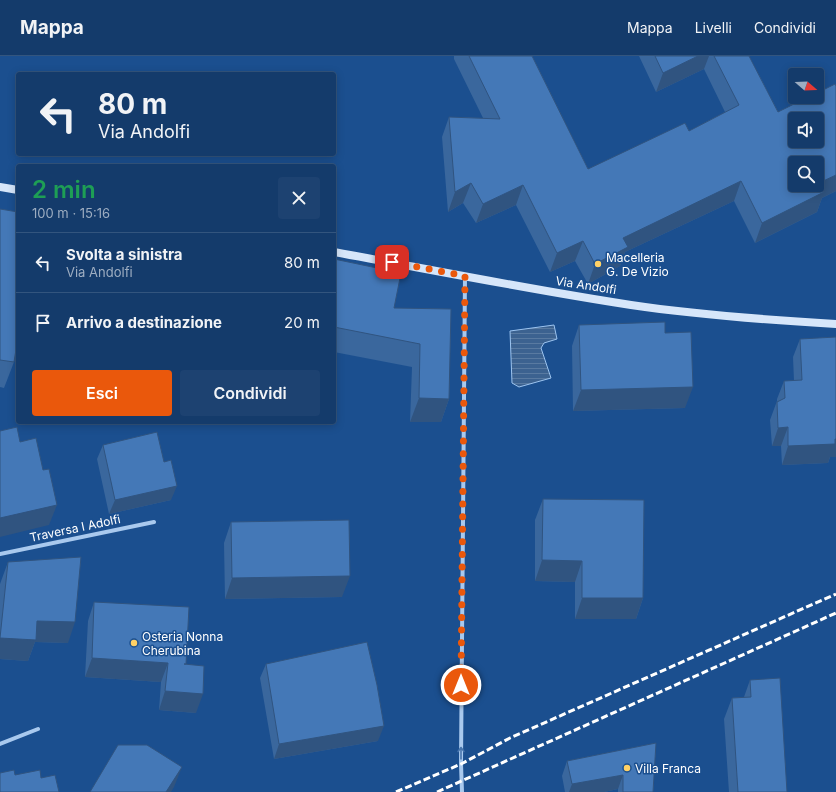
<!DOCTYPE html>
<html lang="it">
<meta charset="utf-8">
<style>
:root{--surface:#143b6b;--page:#1d4271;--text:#f1f3f6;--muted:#9dadc1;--line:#33557e;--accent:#ea580c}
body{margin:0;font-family:Inter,sans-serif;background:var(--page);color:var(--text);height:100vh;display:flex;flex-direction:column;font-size:15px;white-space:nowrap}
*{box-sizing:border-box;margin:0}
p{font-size:13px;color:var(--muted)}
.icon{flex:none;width:22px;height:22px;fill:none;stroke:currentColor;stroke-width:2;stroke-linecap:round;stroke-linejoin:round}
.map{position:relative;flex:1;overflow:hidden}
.sheet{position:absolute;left:16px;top:108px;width:320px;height:260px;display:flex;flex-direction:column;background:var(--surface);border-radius:4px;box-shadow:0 2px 10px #0003,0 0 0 1px var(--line)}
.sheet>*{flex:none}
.top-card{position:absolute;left:16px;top:16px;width:320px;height:84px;border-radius:4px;box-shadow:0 2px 10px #0003,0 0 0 1px var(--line);background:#143b6b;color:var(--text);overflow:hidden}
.needle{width:26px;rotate:109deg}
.fabs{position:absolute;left:788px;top:12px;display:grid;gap:8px}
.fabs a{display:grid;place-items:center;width:36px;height:36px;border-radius:4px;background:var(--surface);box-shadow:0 2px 10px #0003,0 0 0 1px var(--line);font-size:20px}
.pin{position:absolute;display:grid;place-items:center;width:34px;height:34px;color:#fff;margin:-17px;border-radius:8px;box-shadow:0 2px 6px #0006}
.me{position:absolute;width:44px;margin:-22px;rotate:0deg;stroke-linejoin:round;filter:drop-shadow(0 0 3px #0008)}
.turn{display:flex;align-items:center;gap:14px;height:84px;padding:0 16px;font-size:18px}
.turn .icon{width:52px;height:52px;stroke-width:2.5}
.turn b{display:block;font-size:28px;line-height:34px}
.round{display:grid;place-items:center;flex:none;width:42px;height:42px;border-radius:4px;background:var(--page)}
.head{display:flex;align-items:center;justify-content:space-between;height:68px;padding:0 16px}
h1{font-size:24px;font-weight:600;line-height:30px;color:#1e9e55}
.button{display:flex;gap:8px;margin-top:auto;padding:8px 16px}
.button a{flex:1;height:46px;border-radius:4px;background:var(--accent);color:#fff;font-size:16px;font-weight:600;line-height:46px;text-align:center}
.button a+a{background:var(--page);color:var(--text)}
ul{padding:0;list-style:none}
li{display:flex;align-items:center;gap:12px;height:60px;padding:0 16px;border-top:1px solid var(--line)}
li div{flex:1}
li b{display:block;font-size:15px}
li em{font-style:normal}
header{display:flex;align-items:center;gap:24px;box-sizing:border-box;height:56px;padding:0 20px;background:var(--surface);border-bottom:1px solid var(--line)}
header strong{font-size:19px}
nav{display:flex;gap:22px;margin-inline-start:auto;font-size:14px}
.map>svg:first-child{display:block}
.water{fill:url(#water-rules);stroke:#9cc4f0}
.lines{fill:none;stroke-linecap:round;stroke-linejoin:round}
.street{stroke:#a9c9ee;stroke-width:4}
.secondary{stroke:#d6e6fa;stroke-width:8}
.rail{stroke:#fff;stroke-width:3;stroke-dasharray:7 3;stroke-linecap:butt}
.wall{fill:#3a679d}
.shaded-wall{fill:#305480}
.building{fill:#4478b7;stroke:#305480;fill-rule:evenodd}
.oneway{stroke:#4674ac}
.route{stroke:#ea580c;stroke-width:7;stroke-dasharray:0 12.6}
.poi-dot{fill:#ffd166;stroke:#1b4f8f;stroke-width:1.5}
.labels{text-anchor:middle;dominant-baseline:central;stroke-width:3;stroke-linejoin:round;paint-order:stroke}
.poi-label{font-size:12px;fill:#fff;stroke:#1b4f8f;text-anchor:start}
.street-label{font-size:12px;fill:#fff;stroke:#1b4f8f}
</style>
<header>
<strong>Mappa</strong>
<nav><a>Mappa</a><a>Livelli</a><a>Condividi</a></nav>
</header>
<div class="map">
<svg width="836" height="736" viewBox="0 0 836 736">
<defs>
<pattern id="water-rules" width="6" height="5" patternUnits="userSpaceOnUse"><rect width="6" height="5" fill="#3c6290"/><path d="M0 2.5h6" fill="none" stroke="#597aa1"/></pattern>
</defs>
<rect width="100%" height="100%" fill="#1b4f8f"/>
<path class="water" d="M554,269L557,283L544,287L541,292L551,322L519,331L512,327L510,275Z"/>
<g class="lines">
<path class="street" d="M0,498L154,466
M0,688L38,673
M462,736L461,708L465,220"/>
<path class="secondary" d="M0,131L18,134
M334,196C433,214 532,234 631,249C699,259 768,264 836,268"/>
<path class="rail" d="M396,736L461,708L510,682L836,538
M437,736L836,557"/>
</g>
<path class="wall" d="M454,0H532L588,113L689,75L725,56L704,13L656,36L639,0H749L778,56L836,30V135L822,142L817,156L755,187L734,145L625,196L620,210L588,228L575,205L550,216L516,149L476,167L463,147L448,156L442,81L449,61L483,62L454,3Z
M0,153L18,156V297L15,296L14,306L4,332L0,331Z
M334,203L394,252L451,253L449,343L441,366H410L412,311L334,296Z
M579,269L665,277L685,352L573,355L572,290Z
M800,283L830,401L828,407L782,409L781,390H772L770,364L777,345V343L784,325H794L793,301Z
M103,389L171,444L109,458L97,403Z
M543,443L643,542L636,563H575V526L535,525V464Z
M231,466L342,541L225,543L224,487Z
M8,506L68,587L35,586L28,605L0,603V528Z
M94,546L186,608L196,657L159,654L161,626L85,621L88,565Z
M266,608L378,685L274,703L260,622Z
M750,624L787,736H729L724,663L732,642L744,641Z
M656,687L653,736H618V733L604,736H565L562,720L567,705Z"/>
<path class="shaded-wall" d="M698,0H709L704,13L656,36L663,17Z
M836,119V135L822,142L817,156L755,187L762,167L819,127Z
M741,125L734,145L625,196L620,210L588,228L595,208L623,182Z
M471,127L463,147L448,156L455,136Z
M523,129L516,149L476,167L483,148Z
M583,185L575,205L550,216L557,197Z
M693,331L685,352L573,355L581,334Z
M419,342L449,343L441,366H410Z
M788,371L781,390H772L778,372Z
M836,383V401H830L828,407L782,409L788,390Z
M177,430L171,444L109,458L115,444Z
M57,449L49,469L0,481V462Z
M542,504L582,505L575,526L535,525Z
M350,520L342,541L225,543L232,522Z
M582,542H643L636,563H575Z
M37,565L75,566L68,587L35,586L28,605L0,603V582Z
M92,602L168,607L161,626L85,621Z
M165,635L203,638L196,657L159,654Z
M384,670L378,685L274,703L279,688Z
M182,711L174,731L171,736H166Z
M623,719L618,733L604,736H569L572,728Z"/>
<path class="building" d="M469,0H532L588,113L685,67L689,75L739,49L714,0H749L778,56L808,41H817V37L835,28L836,30V119L819,127L824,136L762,167L741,125L623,182L628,191L595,208L583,185L557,197L523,129L483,148L471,127L455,136L449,61L500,63ZM795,63H817V85H795ZM795,107H817V129H795Z
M655,0H698L663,17Z
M0,153L18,156V281L14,306L0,304Z
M334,203L401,217L394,252L451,253L449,343L419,342L420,288L334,271Z
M665,266V277L691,276L693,331L581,334L579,269Z
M836,281V383H835V388L788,390V371L778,372L777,346L785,342L784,325L802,324L800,283Z
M17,371L20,386L36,382L43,414L49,413L57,449L0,462V375Z
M157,376L164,406L171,404L177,430L115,444L103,389Z
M543,443L644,444L643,542H582V505L542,504Z
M349,464L350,520L232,522L231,466Z
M81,501L75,566L37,565L36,584L0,582L8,506Z
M94,546L189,551L186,608H184L204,610L203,638L165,635L168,607L92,602Z
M367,586L377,629L384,670L279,688L266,608Z
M780,622L787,736H738L732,642L751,641L750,624Z
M656,687L653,736H623V719L572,728L567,705Z
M118,689H147L182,711L166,736H90Z
M14,714L15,719L40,714L41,722L55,719L59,736H0V717Z"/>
<defs><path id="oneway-shaft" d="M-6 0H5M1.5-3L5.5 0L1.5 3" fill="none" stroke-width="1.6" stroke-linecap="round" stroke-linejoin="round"/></defs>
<use class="oneway" href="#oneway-shaft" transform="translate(461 697) rotate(-90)"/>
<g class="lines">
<path class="route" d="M392,206L465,220L461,629"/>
</g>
<g class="poi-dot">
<circle cx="598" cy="208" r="4"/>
<circle cx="134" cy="587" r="4"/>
<circle cx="627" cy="712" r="4"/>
</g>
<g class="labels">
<g class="poi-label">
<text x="606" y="201">Macelleria<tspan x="606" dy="14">G. De Vizio</tspan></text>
<text x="142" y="580">Osteria Nonna<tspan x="142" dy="14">Cherubina</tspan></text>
<text x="635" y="712">Villa Franca</text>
</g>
<g class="street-label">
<text transform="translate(586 229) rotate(9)">Via Andolfi</text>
<text transform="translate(75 472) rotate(-12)">Traversa I Adolfi</text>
</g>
</g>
</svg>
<div class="fabs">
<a><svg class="needle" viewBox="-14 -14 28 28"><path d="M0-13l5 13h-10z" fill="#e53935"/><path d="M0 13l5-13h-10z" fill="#9dadc1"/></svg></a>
<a><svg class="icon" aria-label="sound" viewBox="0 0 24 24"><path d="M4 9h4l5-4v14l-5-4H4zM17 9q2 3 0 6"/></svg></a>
<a><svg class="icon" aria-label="search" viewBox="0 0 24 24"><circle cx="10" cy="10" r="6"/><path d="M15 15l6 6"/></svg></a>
</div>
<div class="pin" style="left:392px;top:206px;background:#d93025"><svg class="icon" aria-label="arrive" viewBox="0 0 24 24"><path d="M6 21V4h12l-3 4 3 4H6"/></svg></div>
<svg class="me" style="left:461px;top:629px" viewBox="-20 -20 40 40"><circle r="17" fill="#ea580c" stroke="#fff" stroke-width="3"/><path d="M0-11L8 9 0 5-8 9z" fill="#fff"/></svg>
<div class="top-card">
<div class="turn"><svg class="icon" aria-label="left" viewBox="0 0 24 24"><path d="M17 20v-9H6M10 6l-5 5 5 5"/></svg><div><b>80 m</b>Via Andolfi</div></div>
</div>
<section class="sheet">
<div class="head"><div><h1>2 min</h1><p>100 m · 15:16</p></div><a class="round"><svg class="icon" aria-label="close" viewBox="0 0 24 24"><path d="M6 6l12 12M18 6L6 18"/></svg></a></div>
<ul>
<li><svg class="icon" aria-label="left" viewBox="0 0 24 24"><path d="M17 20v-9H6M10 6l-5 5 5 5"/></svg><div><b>Svolta a sinistra</b><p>Via Andolfi</p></div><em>80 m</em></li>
<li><svg class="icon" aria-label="arrive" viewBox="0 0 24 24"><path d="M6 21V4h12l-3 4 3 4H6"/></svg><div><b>Arrivo a destinazione</b></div><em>20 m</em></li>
</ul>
<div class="button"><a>Esci</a><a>Condividi</a></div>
</section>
</div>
